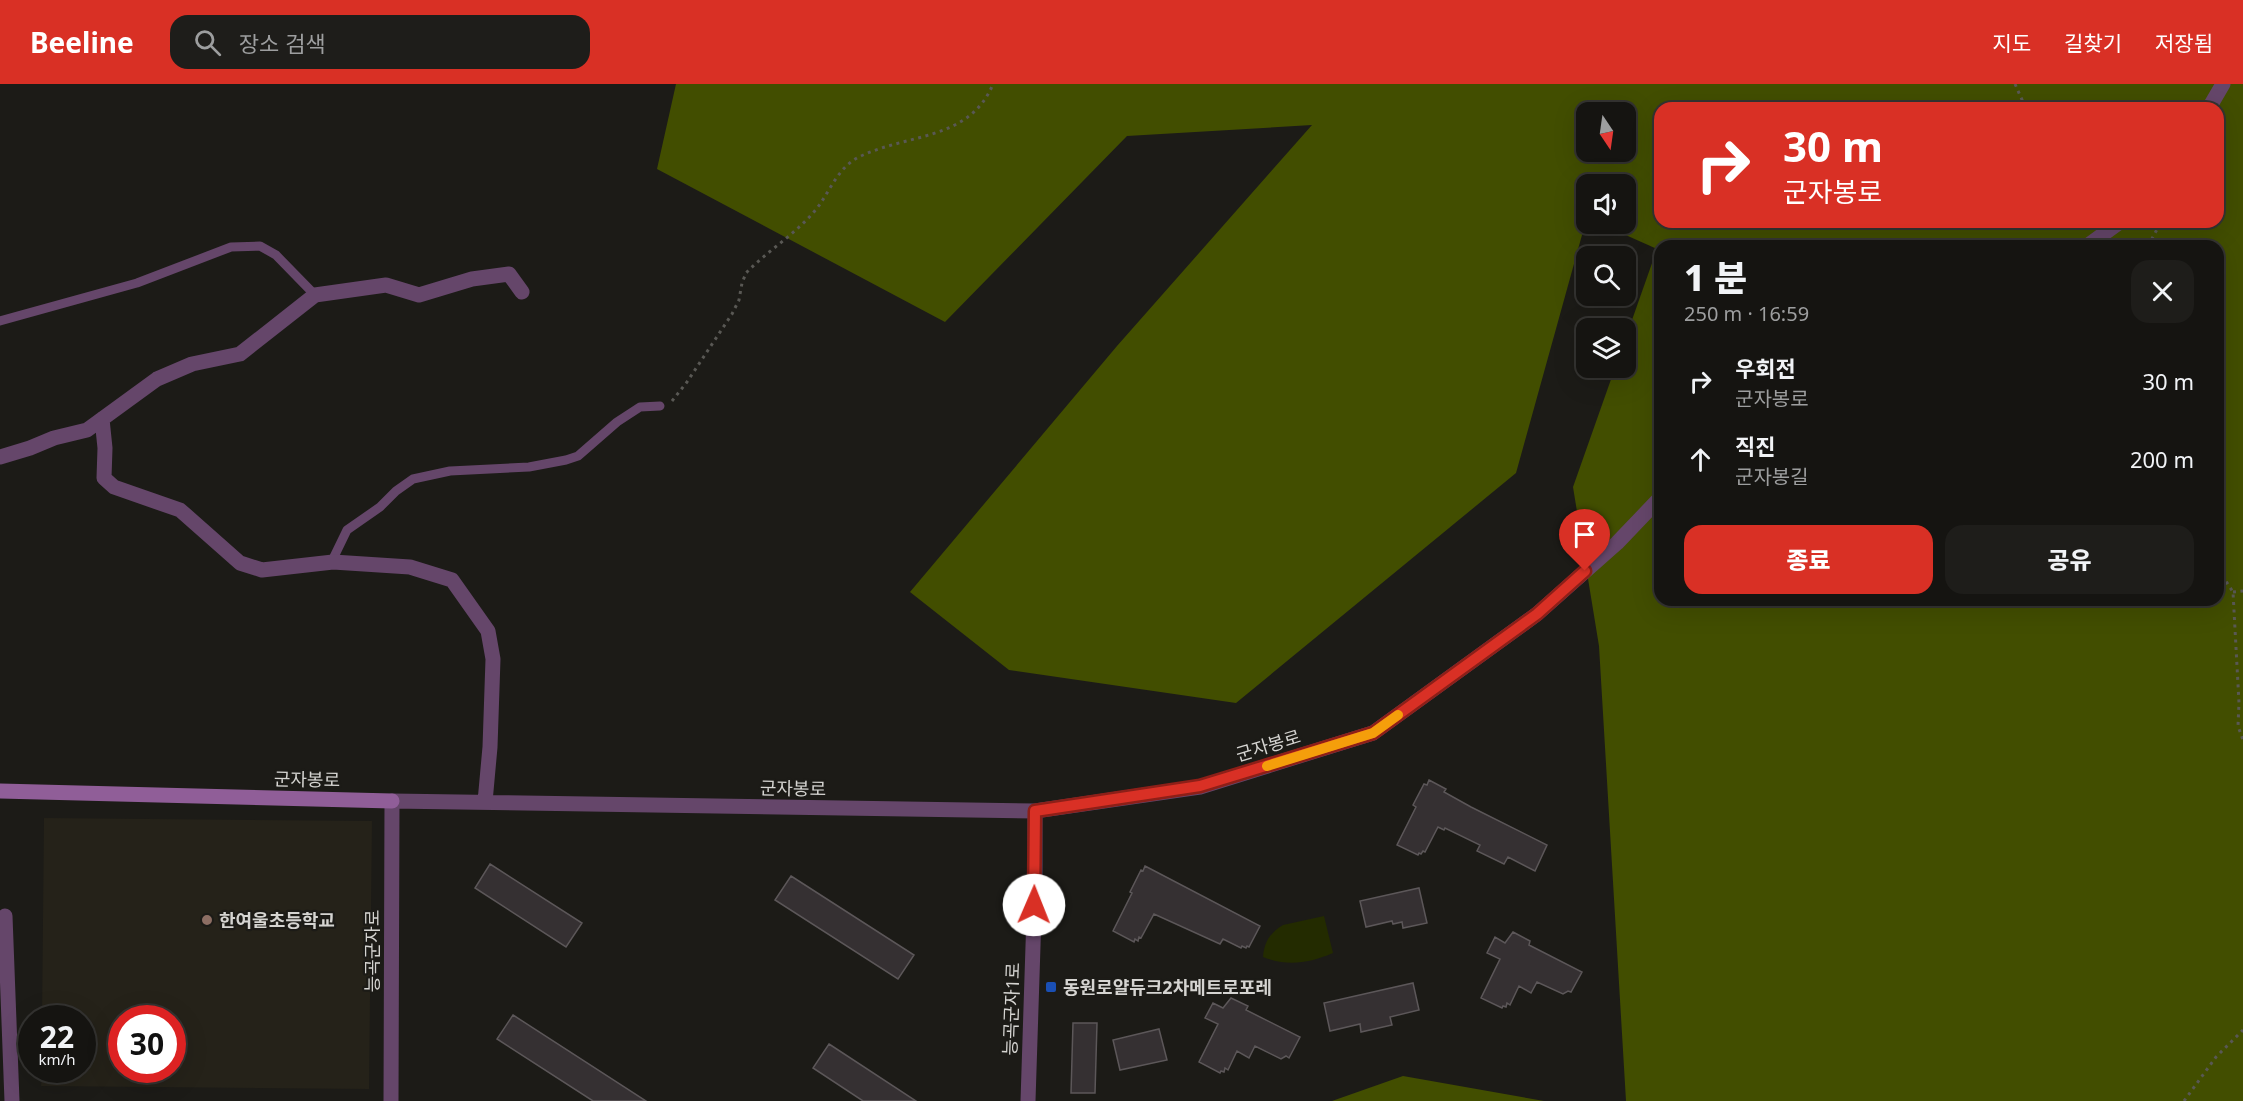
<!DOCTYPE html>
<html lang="ko">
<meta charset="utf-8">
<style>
:root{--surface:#151411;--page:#1e1d1a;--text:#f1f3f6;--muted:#9d9e9f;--line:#343331;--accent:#d93025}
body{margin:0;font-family:"Noto Sans","Noto Sans KR",sans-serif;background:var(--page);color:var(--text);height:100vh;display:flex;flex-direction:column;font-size:22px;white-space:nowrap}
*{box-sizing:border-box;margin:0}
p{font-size:20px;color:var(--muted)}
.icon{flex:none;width:33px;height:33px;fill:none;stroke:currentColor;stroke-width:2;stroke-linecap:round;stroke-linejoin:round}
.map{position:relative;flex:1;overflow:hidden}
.drawer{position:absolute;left:1654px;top:156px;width:570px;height:366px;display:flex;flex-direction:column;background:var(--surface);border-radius:18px;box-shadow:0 6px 24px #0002,0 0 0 2px var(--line)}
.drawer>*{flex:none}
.hud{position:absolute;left:1654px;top:18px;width:570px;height:126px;border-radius:18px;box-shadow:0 6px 24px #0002,0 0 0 2px var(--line);background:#d93025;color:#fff;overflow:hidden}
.needle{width:39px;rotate:167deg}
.tools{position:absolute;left:1576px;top:18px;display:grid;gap:12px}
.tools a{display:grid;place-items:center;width:60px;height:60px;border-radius:12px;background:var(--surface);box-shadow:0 6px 24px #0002,0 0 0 2px var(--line);font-size:30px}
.speed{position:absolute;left:18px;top:921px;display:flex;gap:12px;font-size:30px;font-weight:700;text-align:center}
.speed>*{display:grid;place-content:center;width:78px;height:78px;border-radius:50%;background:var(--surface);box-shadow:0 6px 24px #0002,0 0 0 2px var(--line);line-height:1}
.speed small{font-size:15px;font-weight:400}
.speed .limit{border:9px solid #d22;background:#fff;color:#111}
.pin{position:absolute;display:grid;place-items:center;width:51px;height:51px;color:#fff;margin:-62px -26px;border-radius:50% 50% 50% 0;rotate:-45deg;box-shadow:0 0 6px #0007}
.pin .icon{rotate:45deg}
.me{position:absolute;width:66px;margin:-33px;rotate:1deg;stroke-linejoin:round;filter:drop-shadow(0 0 4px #0008)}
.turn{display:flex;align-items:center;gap:21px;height:126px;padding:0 30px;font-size:27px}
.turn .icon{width:78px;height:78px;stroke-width:2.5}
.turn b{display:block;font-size:42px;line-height:51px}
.round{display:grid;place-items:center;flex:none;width:63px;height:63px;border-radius:18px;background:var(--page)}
.overview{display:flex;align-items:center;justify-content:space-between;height:102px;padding:0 30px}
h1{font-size:36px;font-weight:800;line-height:45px}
.action{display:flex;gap:12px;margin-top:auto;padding:12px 30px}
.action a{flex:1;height:69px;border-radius:18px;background:var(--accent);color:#fff;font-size:24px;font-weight:800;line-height:69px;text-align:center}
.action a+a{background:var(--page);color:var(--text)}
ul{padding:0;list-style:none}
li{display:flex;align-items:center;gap:18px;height:78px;padding:0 30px}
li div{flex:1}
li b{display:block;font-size:22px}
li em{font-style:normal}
header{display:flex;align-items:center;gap:36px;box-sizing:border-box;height:84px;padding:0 30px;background:var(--accent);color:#fff}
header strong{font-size:28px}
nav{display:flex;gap:33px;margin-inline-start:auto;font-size:21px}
.search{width:420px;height:54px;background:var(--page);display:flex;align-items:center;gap:15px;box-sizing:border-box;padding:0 21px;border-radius:18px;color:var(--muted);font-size:22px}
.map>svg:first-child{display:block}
.built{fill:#252219;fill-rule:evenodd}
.green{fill:#232b00}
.forest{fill:#424e00;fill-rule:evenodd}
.building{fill:#353032;stroke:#5c5759;stroke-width:1.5}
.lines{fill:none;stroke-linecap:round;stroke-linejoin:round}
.path{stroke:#595854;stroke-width:3;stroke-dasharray:3 4.5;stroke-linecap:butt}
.lane{stroke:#65466a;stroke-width:9}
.street{stroke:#65466a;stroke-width:15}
.secondary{stroke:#905e98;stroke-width:15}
.route-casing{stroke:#8d1f18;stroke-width:15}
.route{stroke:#d93025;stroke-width:10}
.slow{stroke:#f59e0b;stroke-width:10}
.education-dot{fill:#8d6e63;stroke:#1c1b17;stroke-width:2}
.transit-dot{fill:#1a4fb4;stroke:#1c1b17;stroke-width:2}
.labels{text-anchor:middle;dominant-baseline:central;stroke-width:4.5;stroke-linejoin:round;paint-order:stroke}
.street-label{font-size:18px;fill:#d5d4d1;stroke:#1c1b17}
.poi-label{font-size:18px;font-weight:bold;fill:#d5d4d1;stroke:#1c1b17;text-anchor:start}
</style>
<header>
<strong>Beeline</strong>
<div class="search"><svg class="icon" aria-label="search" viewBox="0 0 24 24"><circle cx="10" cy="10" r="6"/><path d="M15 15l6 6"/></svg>장소 검색</div>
<nav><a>지도</a><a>길찾기</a><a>저장됨</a></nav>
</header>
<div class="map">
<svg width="2243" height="1017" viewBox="0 0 2243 1017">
<rect width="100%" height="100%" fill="#1c1b17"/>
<path class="built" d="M44,734L372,737L369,1005L41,1002L42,986H82V934H42ZM172,934V986H122V934Z"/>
<path class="green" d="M1324,832L1333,869C1309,879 1288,883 1263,873C1264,858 1270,849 1283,841Z"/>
<path class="forest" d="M676,0H2243V1017H1626L1599,562L1573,403L1615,284H1626V253L1657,165L1601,140H1626V100H1587V133L1516,389L1236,619L1009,586L910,508L1117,262L1312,41L1127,52L945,238L657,85ZM1660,24H2218V138H1660ZM1587,28H1626V68H1587ZM1660,162H2218V516H1660Z
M1403,992L1544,1017H1332Z"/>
<path class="building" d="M1429,696L1446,705L1444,708L1471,723L1547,761L1535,787L1508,773L1504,780L1477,767L1480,761L1445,744L1444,746L1438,743L1425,768L1423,767L1421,770L1419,769L1418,771L1397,761L1416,723L1413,721L1424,700L1427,701Z
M490,780L582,839L566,863L475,804Z
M1145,782L1260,842L1249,863L1247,862L1246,864L1242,862L1241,864L1223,855L1220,860L1154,830L1141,854L1139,853L1138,857L1135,855L1134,858L1113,847L1132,809L1130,808L1141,786L1143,787Z
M791,792L914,871L898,895L775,816Z
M1419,804L1427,839L1403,844L1402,838L1393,840L1392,837L1366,843L1360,817Z
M1513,848L1530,857L1529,861L1582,888L1571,908L1568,907L1563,910L1537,898L1531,909L1519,902L1510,921L1507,919L1506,923L1503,922L1502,924L1481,914L1500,875L1487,869L1495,853L1505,859Z
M1413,899L1419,926L1390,933L1392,941L1361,948L1360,940L1330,947L1324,919Z
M1231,914L1248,922L1246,926L1300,953L1289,974L1286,972L1281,975L1255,962L1249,974L1237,967L1228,986L1225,984L1224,988L1221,987L1220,989L1199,978L1218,940L1205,934L1213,919L1223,924Z
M513,931L646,1017H593L497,955Z
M1073,939H1097L1095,1009H1071Z
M1159,945L1167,976L1120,986L1113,956Z
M829,960L916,1017H863L813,984Z"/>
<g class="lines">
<path class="path" d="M2015,0L2023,18L2028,24
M2148,162L2161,138
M672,317L687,298L732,230L739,216L742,199L746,189C769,165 801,147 820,120C831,104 839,84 857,74C905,49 969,58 993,0
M2218,485L2233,508L2239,619L2238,642L2243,656
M2233,508L2243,507
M2184,1017L2216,973L2243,946"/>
<path class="lane" d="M0,237L137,199L231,163L260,162L276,171L315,211
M331,479L347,446L380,423L396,407L413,395L450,387L529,383L566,376L578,372L617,338L640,323L660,322"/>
<path class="street" d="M2209,24L2223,0
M2087,162L2120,138
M102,335L105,364L104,394L114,403L180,426L240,479L262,486L333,478L410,483L452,496L488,547L493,575L490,663L485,718
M0,373L30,364L54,354L87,346L157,295L192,280L240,270L315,211L386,201L419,211L472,195L509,190L522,208
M5,832L12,1017
M391,1017L392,717L1035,727L1200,703L1373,649L1537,530L1617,459L1660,414
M1028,1017L1035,800V727"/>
<path class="secondary" d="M0,707L392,717"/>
</g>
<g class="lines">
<g class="route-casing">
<path id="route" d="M1034,821L1035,727L1200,702L1373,649L1537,530L1585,487"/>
</g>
<use href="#route" class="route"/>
<path class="slow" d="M1267,682L1373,649L1398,631"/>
</g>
<circle class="education-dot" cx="207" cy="836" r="6"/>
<rect class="transit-dot" x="1045" y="897" width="12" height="12" rx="3"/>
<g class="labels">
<g class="street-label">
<text transform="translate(1268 661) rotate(-17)">군자봉로</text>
<text transform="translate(307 695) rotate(1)">군자봉로</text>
<text transform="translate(793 704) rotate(1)">군자봉로</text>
<text transform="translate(372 867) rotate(-90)">능곡군자로</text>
<text transform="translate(1011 925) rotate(-88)">능곡군자1로</text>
</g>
<g class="poi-label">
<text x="219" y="836">한여울초등학교</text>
<text x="1063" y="903">동원로얄듀크2차메트로포레</text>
</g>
</g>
</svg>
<div class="tools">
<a><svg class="needle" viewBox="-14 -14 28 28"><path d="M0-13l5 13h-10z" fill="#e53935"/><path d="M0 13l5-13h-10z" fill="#9d9e9f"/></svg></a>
<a><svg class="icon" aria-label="sound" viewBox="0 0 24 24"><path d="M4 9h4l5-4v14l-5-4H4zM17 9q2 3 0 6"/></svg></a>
<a><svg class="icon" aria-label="search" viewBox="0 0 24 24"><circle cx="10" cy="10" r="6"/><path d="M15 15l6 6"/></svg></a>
<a><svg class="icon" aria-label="layers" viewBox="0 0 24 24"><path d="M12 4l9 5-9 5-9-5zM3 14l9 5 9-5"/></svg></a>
</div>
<div class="speed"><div>22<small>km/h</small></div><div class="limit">30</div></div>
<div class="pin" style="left:1585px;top:487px;background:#d93025"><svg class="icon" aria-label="arrive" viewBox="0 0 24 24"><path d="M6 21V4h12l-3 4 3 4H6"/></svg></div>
<svg class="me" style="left:1034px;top:821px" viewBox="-20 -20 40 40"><circle r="19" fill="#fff"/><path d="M0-13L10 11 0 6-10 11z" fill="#d93025"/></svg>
<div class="hud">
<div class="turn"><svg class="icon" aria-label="right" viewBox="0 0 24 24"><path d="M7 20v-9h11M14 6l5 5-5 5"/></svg><div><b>30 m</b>군자봉로</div></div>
</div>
<section class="drawer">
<div class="overview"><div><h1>1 분</h1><p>250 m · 16:59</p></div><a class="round"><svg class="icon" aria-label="close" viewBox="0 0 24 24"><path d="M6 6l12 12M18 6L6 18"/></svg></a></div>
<ul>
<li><svg class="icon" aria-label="right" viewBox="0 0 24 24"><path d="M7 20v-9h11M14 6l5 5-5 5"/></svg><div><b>우회전</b><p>군자봉로</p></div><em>30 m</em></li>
<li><svg class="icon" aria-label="ahead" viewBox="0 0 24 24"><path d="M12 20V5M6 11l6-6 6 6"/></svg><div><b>직진</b><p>군자봉길</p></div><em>200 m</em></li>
</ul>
<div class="action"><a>종료</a><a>공유</a></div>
</section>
</div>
